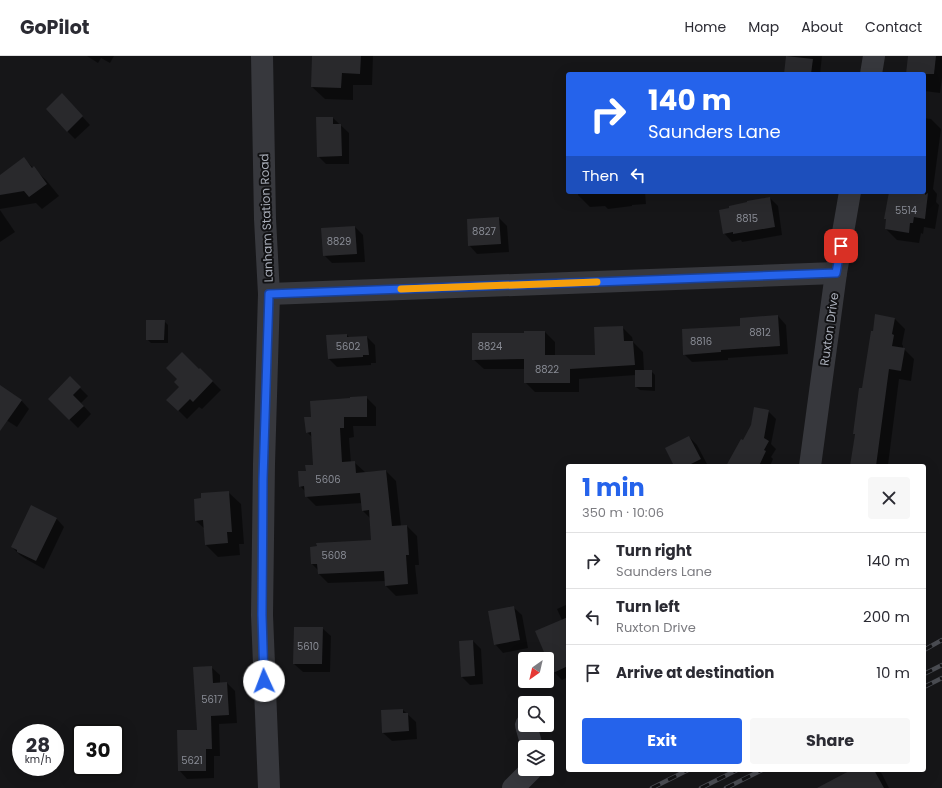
<!DOCTYPE html>
<html lang="en">
<head>
<meta charset="utf-8">
<style>
  :root { --surface:#fff; --page:#f7f7f7; --text:#2b2b33; --muted:#7c7c81; --line:#e1e1e2; --accent:#2563eb }
  body { margin:0; font-family:Poppins,sans-serif; background:var(--page); color:var(--text); height:100vh; display:flex; flex-direction:column; font-size:15px; white-space:nowrap }
  * { box-sizing:border-box; margin:0 }
  p { font-size:13px; color:var(--muted) }
  .icon { flex:none; width:22px; height:22px; fill:none; stroke:currentColor; stroke-width:2; stroke-linecap:round; stroke-linejoin:round }
  .map { position:relative; flex:1; overflow:hidden }
  .sheet { position:absolute; left:566px; top:408px; width:360px; height:308px; display:flex; flex-direction:column; background:var(--surface); border-radius:4px; box-shadow:0 4px 16px #0002 }
  .sheet>* { flex:none }
  .hud { position:absolute; left:566px; top:16px; width:360px; height:122px; border-radius:4px; box-shadow:0 4px 16px #0002; background:#2563eb; color:#fff; overflow:hidden }
  .needle { width:26px; rotate:214deg }
  .controls { position:absolute; left:518px; top:596px; display:grid; gap:8px }
  .controls a { display:grid; place-items:center; width:36px; height:36px; border-radius:4px; background:var(--surface); box-shadow:0 4px 16px #0002; font-size:20px }
  .speed { position:absolute; left:12px; top:668px; display:flex; gap:8px; font-size:20px; font-weight:700; text-align:center }
  .speed>* { display:grid; place-content:center; width:52px; height:52px; border-radius:50%; background:var(--surface); box-shadow:0 4px 16px #0002; line-height:1 }
  .speed small { font-size:10px; font-weight:400 }
  .speed .limit { border:2px solid #111; border-radius:6px; background:#fff; color:#111 }
  .pin { position:absolute; display:grid; place-items:center; width:34px; height:34px; color:#fff; margin:-17px; border-radius:8px; box-shadow:0 2px 6px #0006 }
  .me { position:absolute; width:44px; margin:-22px; rotate:358deg; stroke-linejoin:round; filter:drop-shadow(0 0 3px #0008) }
  .turn { display:flex; align-items:center; gap:14px; height:84px; padding:0 16px; font-size:18px }
  .turn .icon { width:52px; height:52px; stroke-width:2.5 }
  .turn b { display:block; font-size:28px; line-height:34px }
  .then { display:flex; align-items:center; height:38px; padding:0 16px; background:#0003; gap:8px; font-size:15px }
  .round { display:grid; place-items:center; flex:none; width:42px; height:42px; border-radius:4px; background:var(--page) }
  .overview { display:flex; align-items:center; justify-content:space-between; height:68px; padding:0 16px }
  h1 { font-size:24px; font-weight:700; line-height:30px; color:var(--accent) }
  .button { display:flex; gap:8px; margin-top:auto; padding:8px 16px }
  .button a { flex:1; height:46px; border-radius:4px; background:var(--accent); color:#fff; font-size:16px; font-weight:700; line-height:46px; text-align:center }
  .button a+a { background:var(--page); color:var(--text) }
  ul { padding:0; list-style:none }
  li { display:flex; align-items:center; gap:12px; height:56px; padding:0 16px; border-top:1px solid var(--line) }
  li div { flex:1 }
  li b { display:block; font-size:15px }
  li em { font-style:normal }
  header { display:flex; align-items:center; gap:24px; box-sizing:border-box; height:56px; padding:0 20px; background:var(--surface); border-bottom:1px solid var(--line) }
  header strong { font-size:19px }
  nav { display:flex; gap:22px; margin-inline-start:auto; font-size:14px }
  .map>svg:first-child { display:block }
</style>
</head>
<body>
<header>
<strong>GoPilot</strong>
<nav><a>Home</a><a>Map</a><a>About</a><a>Contact</a></nav>
</header>
<div class="map">
<svg width="942" height="732" viewBox="0 0 942 732">
  <rect width="100%" height="100%" fill="#161618"/>
  <g fill="#0007">
    <polygon points="87,0 114,0 110,7 101,2 98,7"/>
    <polygon points="313,0 373,0 372,29 353,29 353,44 325,43 312,31"/>
    <polygon points="787,0 822,0 820,18 785,18"/>
    <polygon points="909,0 942,0 942,22 940,37 924,35 924,18 907,18"/>
    <polygon points="70,47 90,69 75,83 67,75"/>
    <polygon points="333,62 349,77 349,108 326,108 318,100"/>
    <polygon points="924,62 931,63 941,73 933,133 937,138 936,146 939,149 935,173 924,171 923,178 921,177 919,187 897,184 886,173 887,165 886,163 890,136 924,136"/>
    <polygon points="24,103 46,124 59,140 42,153 36,147 0,153 0,127"/>
    <polygon points="578,136 645,136 646,148 632,149 632,150 608,153 605,150 590,151 578,139"/>
    <polygon points="770,142 778,150 782,179 742,186 741,184 732,186 724,177"/>
    <polygon points="0,154 15,176 0,186"/>
    <polygon points="499,162 507,170 509,196 477,198 469,189 468,164"/>
    <polygon points="355,171 363,179 365,206 332,207 324,199"/>
    <polygon points="778,260 786,269 788,298 728,302 728,304 692,306 684,298 741,271"/>
    <polygon points="894,262 905,273 902,288 903,290 903,293 904,293 914,303 911,325 899,323 888,409 894,410 851,410 855,379 854,377 863,333"/>
    <polygon points="164,265 168,269 168,287 151,287 147,283"/>
    <polygon points="622,271 632,281 633,286 643,296 644,315 651,315 655,319 655,335 640,334 636,331 636,319 579,323 579,336 535,336 525,326 525,313 484,313 473,303 525,278 545,276 555,286 555,300 596,300"/>
    <polygon points="347,279 350,282 367,281 375,289 376,307 371,307 371,309 337,311 329,303"/>
    <polygon points="200,313 221,334 202,353 199,351 187,363 168,344"/>
    <polygon points="70,322 88,340 81,347 91,358 78,372 49,343"/>
    <polygon points="0,330 21,344 29,353 17,371 0,360"/>
    <polygon points="366,341 376,351 376,370 353,370 354,381 349,382 351,407 355,407 365,416 386,415 396,425 401,470 407,470 417,480 419,509 415,509 418,538 396,540 386,530 385,525 328,527 318,517 318,514 312,508 373,485 370,462 363,455 362,447 316,450 306,440 306,436 300,430 307,416 314,410 313,382 307,376 312,361"/>
    <polygon points="768,355 776,363 771,388 776,393 771,401 773,403 770,410 727,410 744,385"/>
    <polygon points="689,381 697,389 708,410 675,410"/>
    <polygon points="228,436 241,448 244,488 239,488 240,499 218,501 206,489 205,473 196,465"/>
    <polygon points="56,462 64,471 44,513 26,503 20,499 12,491"/>
    <polygon points="568,548 568,621 562,624 554,616 562,564 557,553"/>
    <polygon points="513,551 522,559 528,592 503,597 495,588"/>
    <polygon points="322,572 331,580 330,616 303,616 294,608"/>
    <polygon points="473,585 481,593 483,628 470,629 462,621"/>
    <polygon points="211,611 220,619 220,627 227,627 235,635 237,667 219,668 220,700 214,700 214,722 187,723 179,714 198,675"/>
    <polygon points="403,654 416,666 417,683 392,685 383,677"/>
    <polygon points="853,714 878,714 882,718 889,732 819,732"/>
  </g>
  <g fill="#29292c">
    <polygon points="312,0 361,0 360,18 342,17 341,32 311,31"/>
    <polygon points="786,0 813,3 811,18 784,18"/>
    <polygon points="908,0 936,0 934,18 906,18"/>
    <polygon points="62,37 83,60 67,76 46,53"/>
    <polygon points="316,61 333,61 333,68 341,68 342,100 317,101"/>
    <polygon points="24,101 32,112 34,110 47,128 29,141 24,135 0,139 0,119"/>
    <polygon points="889,136 925,136 925,139 928,137 925,163 914,161 913,167 910,167 909,177 885,173 886,163 884,163"/>
    <polygon points="770,141 775,171 733,178 733,176 723,178 719,154 729,152 729,150 747,146 747,145"/>
    <polygon points="499,161 501,188 468,190 467,163"/>
    <polygon points="355,170 357,198 323,200 321,172"/>
    <polygon points="875,258 895,262 892,278 894,279 892,290 905,292 901,315 889,313 876,410 850,410 855,378 853,378 859,332 862,332 871,275 873,275"/>
    <polygon points="778,259 780,290 721,294 721,296 683,299 682,273 740,270 740,262"/>
    <polygon points="146,264 165,264 164,284 146,284"/>
    <polygon points="623,270 624,285 633,285 635,309 570,313 570,327 524,327 524,303 472,304 472,277 524,277 524,275 545,275 545,299 595,299 594,271"/>
    <polygon points="347,278 347,281 367,280 369,299 363,299 363,301 328,303 326,279"/>
    <polygon points="182,296 199,313 200,312 213,325 193,346 190,343 178,355 166,344 179,331 174,326 177,323 166,312"/>
    <rect x="635" y="314" width="17" height="17"/>
    <polygon points="70,320 81,331 73,339 84,350 69,364 48,343"/>
    <polygon points="0,329 22,344 0,375"/>
    <polygon points="367,340 367,361 344,361 344,372 340,372 342,406 355,405 356,417 386,414 392,470 407,469 409,499 406,499 408,528 385,530 384,515 318,518 317,508 311,508 310,491 317,490 316,487 371,484 369,454 362,455 360,437 305,441 304,430 299,431 298,415 306,415 305,409 313,409 311,376 306,377 304,361 311,361 310,345 350,342 350,341"/>
    <polygon points="754,351 769,354 764,382 769,385 764,394 766,395 759,410 726,410 741,383 743,384 751,369"/>
    <polygon points="689,380 701,403 687,410 674,410 665,392"/>
    <polygon points="229,435 232,476 227,476 228,487 205,489 203,464 195,465 194,443 201,442 201,437"/>
    <polygon points="31,449 57,462 36,505 17,496 17,494 11,491"/>
    <polygon points="514,550 520,584 494,589 488,555"/>
    <polygon points="568,561 568,610 553,617 535,575"/>
    <polygon points="294,571 323,571 322,608 293,608"/>
    <polygon points="473,584 475,620 461,621 459,585"/>
    <polygon points="212,610 213,627 227,626 229,659 211,660 212,693 206,693 206,715 178,715 177,674 197,674 193,611"/>
    <polygon points="403,653 403,657 408,657 409,675 382,677 381,654"/>
    <polygon points="851,714 874,714 884,732 817,732"/>
  </g>
  <g fill="none" stroke-linecap="round" stroke-linejoin="round">
    <g stroke="#37383d" stroke-width="22">
      <polyline points="262,0 265,163 269,238 264,408 262,559 269,732"/>
      <polyline points="871,18 874,0"/>
      <polyline points="269,238 836,217"/>
      <polyline points="810,410 836,217 850,136"/>
      <polyline points="526,669 532,691"/>
      <polyline points="513,732 532,713"/>
    </g>
    <defs>
      <g id="rail">
        <polyline points="924,594 942,584"/>
        <polyline points="924,618 942,609"/>
        <polyline points="924,631 942,622"/>
        <polyline points="652,732 688,714"/>
        <polyline points="701,732 737,714"/>
        <polyline points="726,732 762,714"/>
      </g>
    </defs>
    <use href="#rail" stroke="#4a4c52" stroke-width="4.5"/>
    <use href="#rail" stroke="#111113" stroke-width="3" stroke-dasharray="9" stroke-linecap="butt"/>
  </g>
  <g fill="none" stroke-linecap="round" stroke-linejoin="round">
    <defs>
      <polyline id="route" points="264,625 262,559 263,423 269,238 836,217 841,190"/>
    </defs>
    <use href="#route" stroke="#184099" stroke-width="10"/>
    <use href="#route" stroke="#2563eb" stroke-width="7"/>
    <polyline stroke="#f59e0b" stroke-width="7" points="401,233 597,226"/>
  </g>
  <g text-anchor="middle" dominant-baseline="central" stroke-width="4" stroke-linejoin="round" paint-order="stroke">
    <g font-size="10" fill="#888b94">
      <text x="906" y="154">5514</text>
      <text x="747" y="162">8815</text>
      <text x="484" y="175">8827</text>
      <text x="339" y="185">8829</text>
      <text x="760" y="276">8812</text>
      <text x="701" y="285">8816</text>
      <text x="348" y="290">5602</text>
      <text x="490" y="290">8824</text>
      <text x="547" y="313">8822</text>
      <text x="328" y="423">5606</text>
      <text x="334" y="499">5608</text>
      <text x="308" y="590">5610</text>
      <text x="212" y="643">5617</text>
      <text x="192" y="704">5621</text>
    </g>
    <g font-size="12" fill="#a8adb8" stroke="#111113">
      <text transform="translate(266 162) rotate(-92)">Lanham Station Road</text>
      <text transform="translate(829 273) rotate(-82)">Ruxton Drive</text>
    </g>
  </g>
</svg>
<div class="controls">
<a><svg class="needle" viewBox="-14 -14 28 28"><path d="M0-13l5 13h-10z" fill="#e53935"/><path d="M0 13l5-13h-10z" fill="#7c7c81"/></svg></a>
<a><svg class="icon" aria-label="search" viewBox="0 0 24 24"><circle cx="10" cy="10" r="6"/><path d="M15 15l6 6"/></svg></a>
<a><svg class="icon" aria-label="layers" viewBox="0 0 24 24"><path d="M12 4l9 5-9 5-9-5zM3 14l9 5 9-5"/></svg></a>
</div>
<div class="speed"><div>28<small>km/h</small></div><div class="limit">30</div></div>
<div class="pin" style="left:841px;top:190px;background:#d93025"><svg class="icon" aria-label="arrive" viewBox="0 0 24 24"><path d="M6 21V4h12l-3 4 3 4H6"/></svg></div>
<svg class="me" style="left:264px;top:625px" viewBox="-20 -20 40 40"><circle r="19" fill="#fff"/><path d="M0-13L10 11 0 6-10 11z" fill="#2563eb"/></svg>
<div class="hud">
<div class="turn"><svg class="icon" aria-label="right" viewBox="0 0 24 24"><path d="M7 20v-9h11M14 6l5 5-5 5"/></svg><div><b>140 m</b>Saunders Lane</div></div>
<div class="then">Then<svg class="icon" aria-label="left" viewBox="0 0 24 24"><path d="M17 20v-9H6M10 6l-5 5 5 5"/></svg></div>
</div>
<section class="sheet">
<div class="overview"><div><h1>1 min</h1><p>350 m · 10:06</p></div><a class="round"><svg class="icon" aria-label="close" viewBox="0 0 24 24"><path d="M6 6l12 12M18 6L6 18"/></svg></a></div>
<ul>
<li><svg class="icon" aria-label="right" viewBox="0 0 24 24"><path d="M7 20v-9h11M14 6l5 5-5 5"/></svg><div><b>Turn right</b><p>Saunders Lane</p></div><em>140 m</em></li>
<li><svg class="icon" aria-label="left" viewBox="0 0 24 24"><path d="M17 20v-9H6M10 6l-5 5 5 5"/></svg><div><b>Turn left</b><p>Ruxton Drive</p></div><em>200 m</em></li>
<li><svg class="icon" aria-label="arrive" viewBox="0 0 24 24"><path d="M6 21V4h12l-3 4 3 4H6"/></svg><div><b>Arrive at destination</b></div><em>10 m</em></li>
</ul>
<div class="button"><a>Exit</a><a>Share</a></div>
</section>
</div>
</body>
</html>
